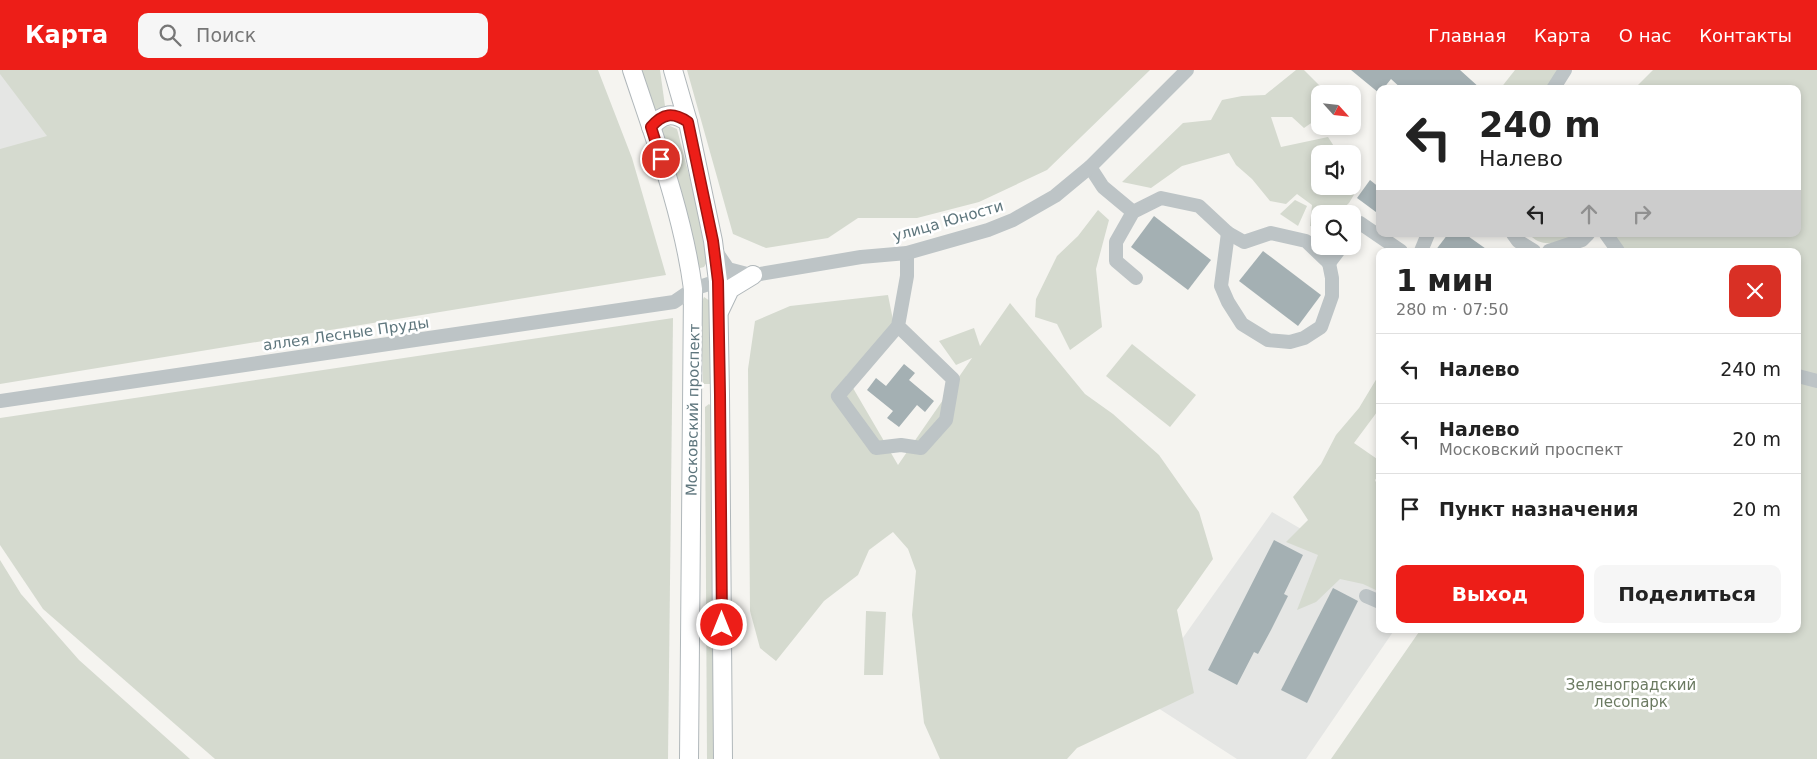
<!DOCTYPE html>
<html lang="ru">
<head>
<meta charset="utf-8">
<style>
  :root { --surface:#fff; --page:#f6f6f6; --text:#222; --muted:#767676; --line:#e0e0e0; --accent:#ed1e18 }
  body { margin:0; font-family:"DejaVu Sans",sans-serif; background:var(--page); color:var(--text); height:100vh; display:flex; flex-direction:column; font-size:19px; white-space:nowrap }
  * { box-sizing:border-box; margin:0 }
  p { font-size:16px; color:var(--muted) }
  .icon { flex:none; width:28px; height:28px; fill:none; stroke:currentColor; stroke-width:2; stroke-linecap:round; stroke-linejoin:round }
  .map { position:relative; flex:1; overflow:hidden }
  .side { position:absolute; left:1376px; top:178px; width:425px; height:385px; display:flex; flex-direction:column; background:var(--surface); border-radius:10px; box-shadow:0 2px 8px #0003 }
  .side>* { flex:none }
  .banner { position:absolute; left:1376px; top:15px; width:425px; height:152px; border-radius:10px; box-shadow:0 2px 8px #0003; background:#fff; color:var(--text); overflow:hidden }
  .needle { width:32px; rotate:117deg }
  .buttons { position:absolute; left:1311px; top:15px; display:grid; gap:10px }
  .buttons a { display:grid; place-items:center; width:50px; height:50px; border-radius:10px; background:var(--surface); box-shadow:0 2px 8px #0003; font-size:25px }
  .pin { position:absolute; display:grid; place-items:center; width:42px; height:42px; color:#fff; margin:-21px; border:2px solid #fff; border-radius:50%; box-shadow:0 1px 5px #0007 }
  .me { position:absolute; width:55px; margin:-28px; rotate:0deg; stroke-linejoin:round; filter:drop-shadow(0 0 4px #0008) }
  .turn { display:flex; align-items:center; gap:18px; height:105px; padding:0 20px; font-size:22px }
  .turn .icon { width:65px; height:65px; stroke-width:2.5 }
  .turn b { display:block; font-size:35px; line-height:42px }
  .lanes { display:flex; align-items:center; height:48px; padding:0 20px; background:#0003; justify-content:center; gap:25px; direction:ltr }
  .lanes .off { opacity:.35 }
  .round { display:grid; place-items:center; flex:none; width:52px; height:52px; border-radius:10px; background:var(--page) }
  .summary { display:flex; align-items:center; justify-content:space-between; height:85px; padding:0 20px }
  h1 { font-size:30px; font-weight:700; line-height:38px }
  .cta { display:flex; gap:10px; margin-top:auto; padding:10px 20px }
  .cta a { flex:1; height:58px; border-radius:10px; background:var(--accent); color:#fff; font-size:20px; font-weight:700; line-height:58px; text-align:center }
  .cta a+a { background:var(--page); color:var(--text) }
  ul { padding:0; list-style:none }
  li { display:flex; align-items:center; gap:15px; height:70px; padding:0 20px; border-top:1px solid var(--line) }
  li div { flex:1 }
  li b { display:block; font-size:19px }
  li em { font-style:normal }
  header { display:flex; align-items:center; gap:30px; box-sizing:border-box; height:70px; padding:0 25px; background:var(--accent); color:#fff }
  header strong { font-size:24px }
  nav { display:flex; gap:28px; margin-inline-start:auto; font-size:18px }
  .search { width:350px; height:45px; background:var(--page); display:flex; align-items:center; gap:12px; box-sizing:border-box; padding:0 18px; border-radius:10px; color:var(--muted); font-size:19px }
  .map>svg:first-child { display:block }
</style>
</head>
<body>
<header>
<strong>Карта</strong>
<div class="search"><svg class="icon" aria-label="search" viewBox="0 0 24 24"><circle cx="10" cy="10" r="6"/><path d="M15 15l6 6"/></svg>Поиск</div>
<nav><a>Главная</a><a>Карта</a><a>О нас</a><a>Контакты</a></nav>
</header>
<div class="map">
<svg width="1817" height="689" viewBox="0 0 1817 689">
  <rect width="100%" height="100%" fill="#f5f4f0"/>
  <g fill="#e5e6e4">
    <polygon points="0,0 87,28 0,139"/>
    <polygon points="1272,442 1380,505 1380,559 1395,559 1306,689 1237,689 1141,627"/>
  </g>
  <g fill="#d5dacf">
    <polygon points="0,0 598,0 632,88 666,205 0,314 0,79 47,66 0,4"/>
    <polygon points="638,0 660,0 665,36 652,41"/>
    <polygon points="687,0 1150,0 1047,100 979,132 917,148 858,148 828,168 766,178 733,164"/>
    <polygon points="1296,0 1304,0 1328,24 1320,24 1320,47 1304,58 1292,47 1271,47 1281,77 1328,67 1339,84 1320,84 1320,116 1353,115 1358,118 1349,133 1337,144 1320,144 1320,158 1310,156 1312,135 1297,124 1286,134 1270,131 1252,109 1236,95 1229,83 1182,96 1151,118 1122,112 1183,53 1211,50 1222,30 1242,26 1265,25"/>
    <polygon points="1515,0 1558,0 1546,19 1500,19"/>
    <polygon points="1653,0 1817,0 1817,689 1331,689 1421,559 1798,559 1798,181 1613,181 1601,164 1798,164 1798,19 1634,19"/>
    <polygon points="670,56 677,59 695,128 707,192 704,197 700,198 695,195 660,64 663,57"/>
    <polygon points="1295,130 1307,136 1298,156 1280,144"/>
    <polygon points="1098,140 1109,150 1096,199 1102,257 1070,280 1057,254 1035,247 1036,229 1057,186 1078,166"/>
    <path d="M 1529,164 L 1578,164 L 1576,167 C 1559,171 1543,180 1529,164 Z"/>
    <polygon points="888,225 894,255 846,306 898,395 972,288 956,295 939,271 974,258 980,276 1010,233 1085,324 1113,344 1159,385 1199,442 1213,489 1177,540 1194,623 1077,678 1067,689 940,689 924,653 912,545 916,501 908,479 893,462 869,480 858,505 824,531 776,591 760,578 750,541 748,299 755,251 790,236"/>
    <polygon points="704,227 710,231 712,314 703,314 701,234"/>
    <polygon points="673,248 668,689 215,689 43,539 0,475 0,348"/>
    <polygon points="1132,274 1196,325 1170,357 1106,306"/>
    <polygon points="1380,303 1380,338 1354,373 1380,391 1380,404 1375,410 1380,421 1380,522 1363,514 1340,509 1316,532 1297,540 1318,485 1286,472 1308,450 1293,427 1321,394 1336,365 1359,338"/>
    <polygon points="709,334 712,337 716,689 707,689 705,337"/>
    <polygon points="0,490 21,524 79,590 190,689 0,689"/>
    <polygon points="866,541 886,542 883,605 864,605"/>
  </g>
  <g fill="#a4b0b3">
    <polygon points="1351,0 1460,0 1481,19 1402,19 1391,9 1383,19 1380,19 1379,23"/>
    <polygon points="1370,110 1380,118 1380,145 1357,128"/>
    <polygon points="1154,146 1211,190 1188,220 1131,177"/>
    <polygon points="1448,164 1465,164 1489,181 1435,181"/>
    <polygon points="1263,181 1321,225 1298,256 1239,211"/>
    <polygon points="904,294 915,303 909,310 934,331 925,342 917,335 899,357 887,348 893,341 867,320 876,308 886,316"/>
    <polygon points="1274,470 1303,485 1284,524 1288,526 1271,560 1258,584 1254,582 1237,615 1208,600"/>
    <polygon points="1333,518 1358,531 1307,633 1281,620"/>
  </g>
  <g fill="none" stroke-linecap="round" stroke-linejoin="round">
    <defs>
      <g id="major">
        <path d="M 632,0 C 656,72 683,144 693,219 L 689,689"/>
        <polyline points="673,0 688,52 713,171 718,211 720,325 723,689"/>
        <path d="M 651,57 C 663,43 673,42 688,52"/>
        <polyline points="720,240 730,219 753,205"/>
      </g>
    </defs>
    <use href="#major" stroke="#b0b7ba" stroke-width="20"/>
    <g stroke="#bdc4c6" stroke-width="14">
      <polyline points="1553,19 1565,0"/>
      <polyline points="1090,97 1103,117 1133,142"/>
      <polyline points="1352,162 1360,153 1401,181"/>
      <polyline points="1228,163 1221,216 1228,232 1242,254 1268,270 1290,272 1304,268 1321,257 1332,226 1332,208 1329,193"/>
      <polyline points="1513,164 1518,171 1534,181"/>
      <polyline points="1606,164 1618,181"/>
      <polyline points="715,180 728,199 747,204"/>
      <polyline points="1421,181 1428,164"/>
      <polyline points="1549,181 1582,170 1588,164"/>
      <polyline points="1136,208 1116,191 1116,172 1133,142 1161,128 1199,136 1228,163 1244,172 1271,163 1306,171 1329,193 1342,176"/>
      <polyline points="898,256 838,326 876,378 901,375 921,378 946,350 953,309 898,256 907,206 907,183"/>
      <polyline points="1798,306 1817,311"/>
      <polyline points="0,331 674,232 693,219 718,211 861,187 907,183 988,160 1013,150 1055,126 1090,97 1187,0"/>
      <polyline points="1366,526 1380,532"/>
    </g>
    <use href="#major" stroke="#fff" stroke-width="18"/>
  </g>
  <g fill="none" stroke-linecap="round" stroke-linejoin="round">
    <defs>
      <path id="route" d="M 661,89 L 651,57 C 663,43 673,42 688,52 L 713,171 L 718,211 L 720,325 L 722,555"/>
    </defs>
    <use href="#route" stroke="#9a1410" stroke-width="12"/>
    <use href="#route" stroke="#ed1e18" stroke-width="9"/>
  </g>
  <g text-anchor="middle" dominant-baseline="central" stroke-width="5" stroke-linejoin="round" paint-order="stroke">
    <g font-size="15" fill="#5e767d" stroke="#fff">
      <text transform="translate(948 151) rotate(-16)">улица Юности</text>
      <text transform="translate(346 264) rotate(-8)">аллея Лесные Пруды</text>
      <text transform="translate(693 340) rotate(-89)">Московский проспект</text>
    </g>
    <g font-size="15" fill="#6b7a61" stroke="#fff">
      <text x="1631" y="615">Зеленоградский<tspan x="1631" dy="17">лесопарк</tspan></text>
    </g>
  </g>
</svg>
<div class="buttons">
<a><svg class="needle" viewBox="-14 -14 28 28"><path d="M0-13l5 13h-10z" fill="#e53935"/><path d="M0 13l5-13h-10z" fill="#767676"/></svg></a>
<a><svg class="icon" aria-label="sound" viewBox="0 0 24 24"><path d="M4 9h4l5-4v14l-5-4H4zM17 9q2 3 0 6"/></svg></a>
<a><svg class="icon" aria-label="search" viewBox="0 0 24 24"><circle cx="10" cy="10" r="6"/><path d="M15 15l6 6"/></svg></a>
</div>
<div class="pin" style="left:661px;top:89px;background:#d93025"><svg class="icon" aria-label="arrive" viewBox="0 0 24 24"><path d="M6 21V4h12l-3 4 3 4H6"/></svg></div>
<svg class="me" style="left:722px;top:555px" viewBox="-20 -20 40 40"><circle r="17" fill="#ed1e18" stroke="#fff" stroke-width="3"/><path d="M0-11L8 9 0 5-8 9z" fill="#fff"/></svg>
<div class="banner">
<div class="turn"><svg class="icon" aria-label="left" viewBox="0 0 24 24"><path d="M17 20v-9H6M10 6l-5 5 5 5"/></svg><div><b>240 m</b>Налево</div></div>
<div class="lanes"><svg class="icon" aria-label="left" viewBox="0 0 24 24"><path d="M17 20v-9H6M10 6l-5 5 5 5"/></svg><svg class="icon off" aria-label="ahead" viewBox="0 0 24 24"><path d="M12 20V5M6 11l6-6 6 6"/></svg><svg class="icon off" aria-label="right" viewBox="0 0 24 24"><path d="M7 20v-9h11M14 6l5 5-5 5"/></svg></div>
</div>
<section class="side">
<div class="summary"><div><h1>1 мин</h1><p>280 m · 07:50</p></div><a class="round" style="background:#d93025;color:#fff"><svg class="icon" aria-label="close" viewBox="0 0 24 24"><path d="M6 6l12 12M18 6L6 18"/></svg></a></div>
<ul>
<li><svg class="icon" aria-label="left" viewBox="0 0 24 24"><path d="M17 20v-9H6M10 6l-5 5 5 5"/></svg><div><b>Налево</b></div><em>240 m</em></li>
<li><svg class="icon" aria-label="left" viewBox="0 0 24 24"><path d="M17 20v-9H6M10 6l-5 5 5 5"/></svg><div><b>Налево</b><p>Московский проспект</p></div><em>20 m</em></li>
<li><svg class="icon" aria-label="arrive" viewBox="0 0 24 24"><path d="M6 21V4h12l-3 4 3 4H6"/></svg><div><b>Пункт назначения</b></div><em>20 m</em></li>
</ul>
<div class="cta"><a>Выход</a><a>Поделиться</a></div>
</section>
</div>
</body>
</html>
